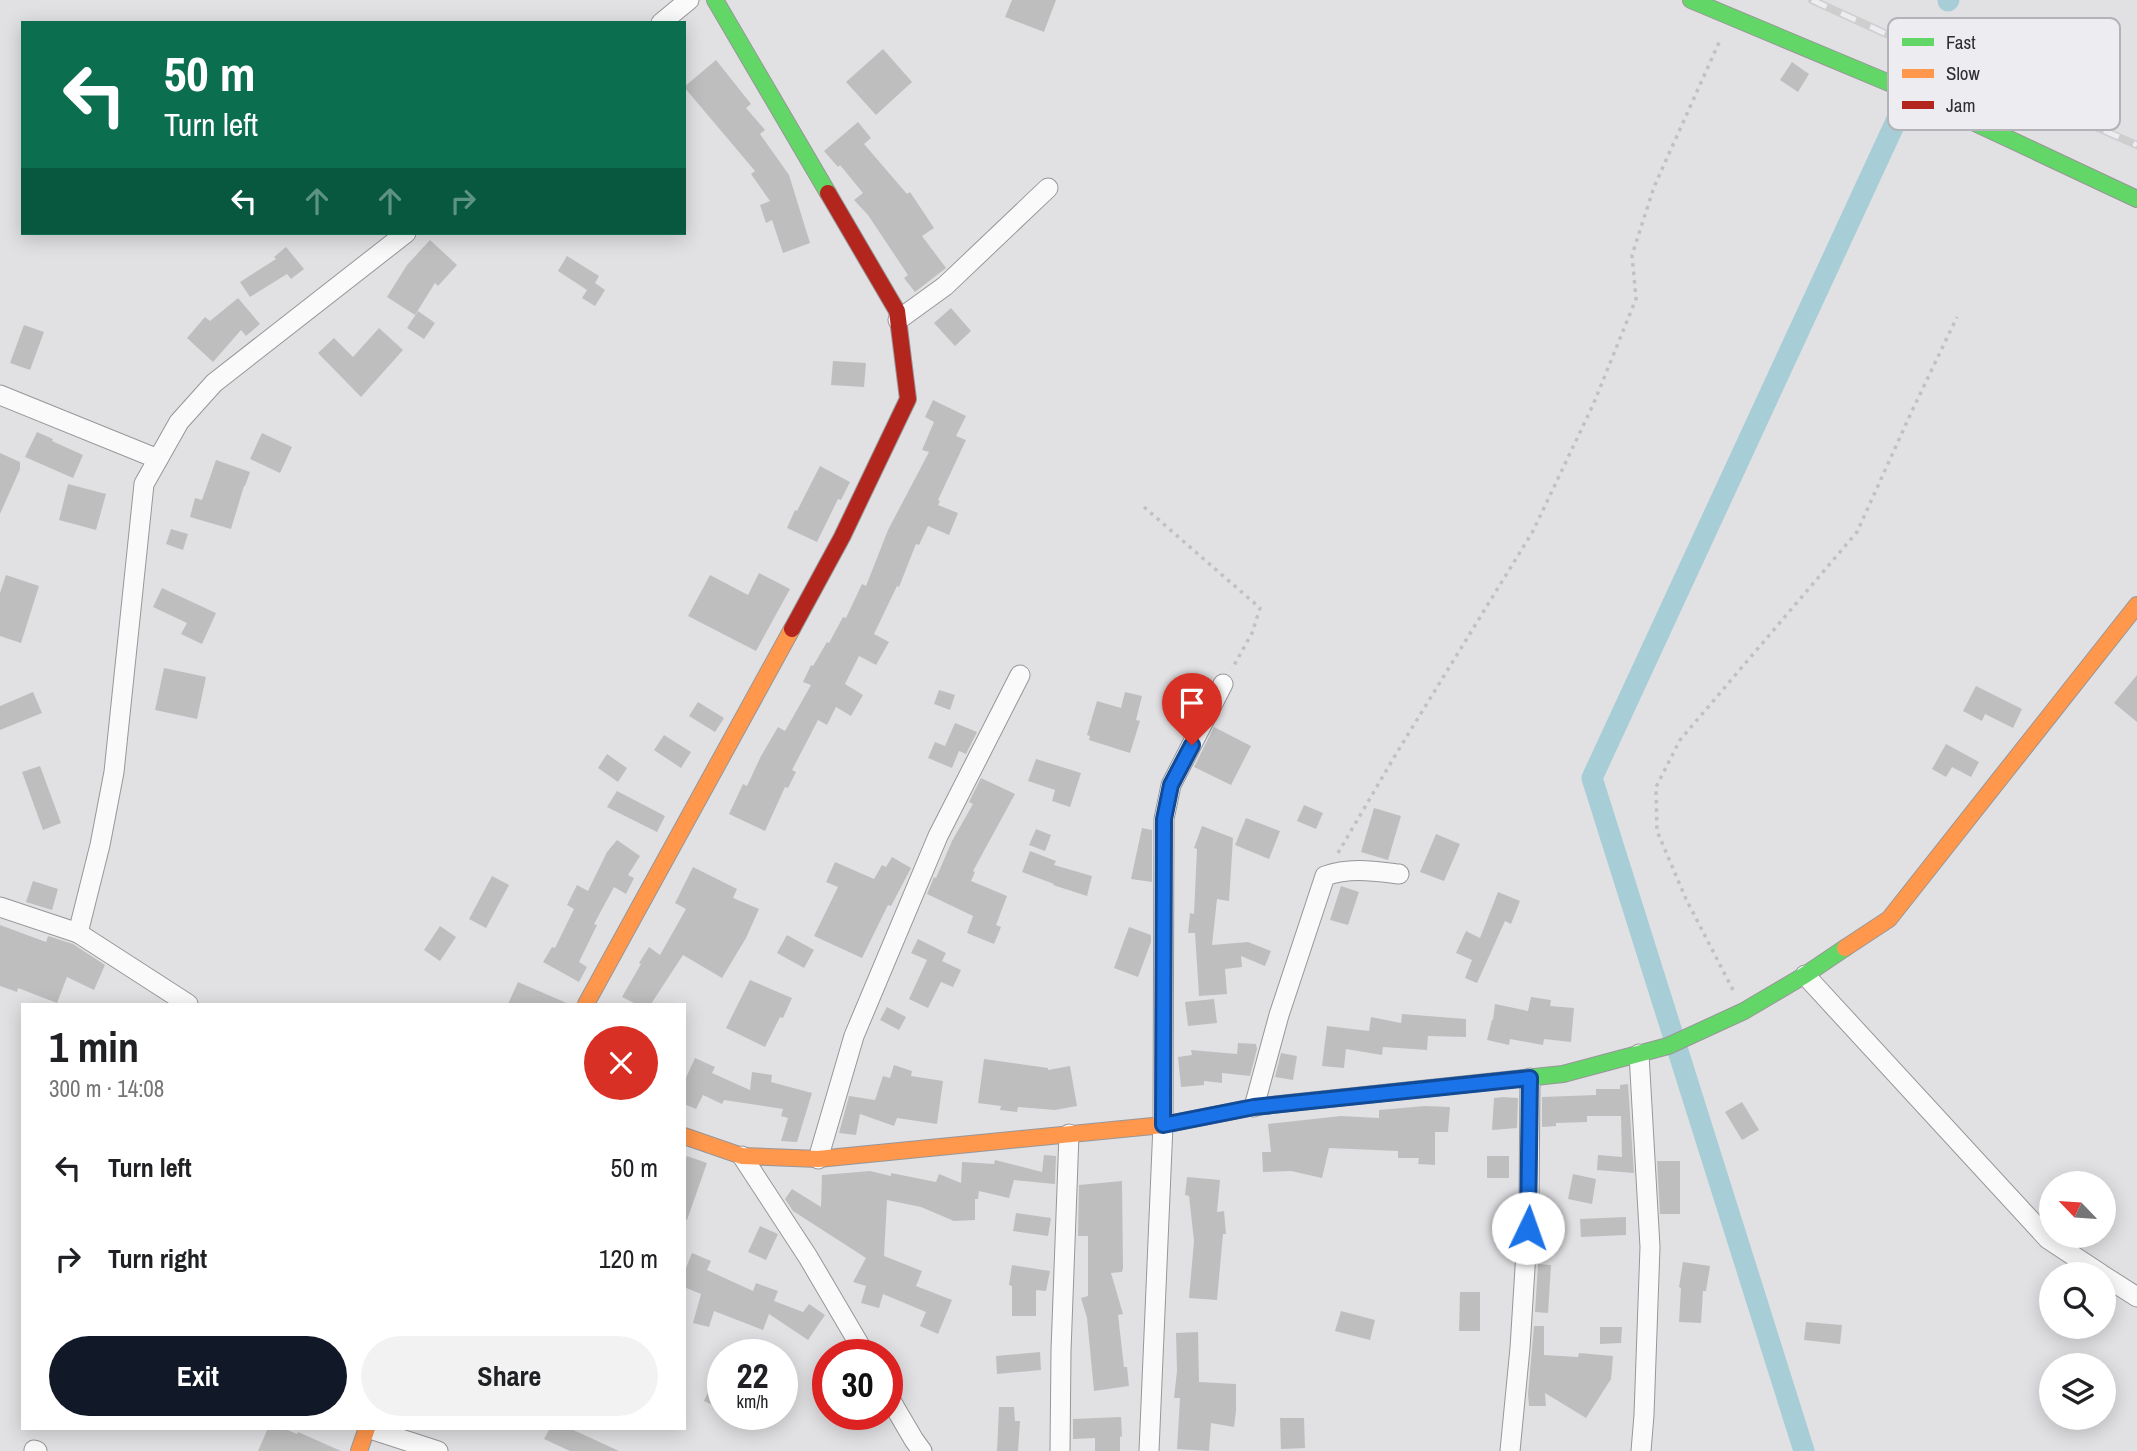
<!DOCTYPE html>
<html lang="en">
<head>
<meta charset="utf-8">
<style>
  :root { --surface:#fff; --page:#f2f2f2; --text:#202124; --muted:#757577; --accent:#111827 }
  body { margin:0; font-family:"Archivo Narrow",sans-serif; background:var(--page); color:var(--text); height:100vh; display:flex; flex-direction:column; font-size:26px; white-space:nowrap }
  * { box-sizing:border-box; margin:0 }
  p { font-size:23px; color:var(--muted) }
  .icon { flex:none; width:38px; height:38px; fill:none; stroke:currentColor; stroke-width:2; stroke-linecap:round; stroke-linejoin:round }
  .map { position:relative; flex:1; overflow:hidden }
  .sheet { position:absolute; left:21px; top:1003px; width:665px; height:427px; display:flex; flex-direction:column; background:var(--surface); border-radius:0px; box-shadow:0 4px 18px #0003 }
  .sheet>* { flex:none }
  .banner { position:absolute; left:21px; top:21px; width:665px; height:214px; border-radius:0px; box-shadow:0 4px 18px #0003; background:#0b6e4f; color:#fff; overflow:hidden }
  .needle { width:46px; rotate:295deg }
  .tools { position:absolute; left:2039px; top:1171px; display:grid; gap:14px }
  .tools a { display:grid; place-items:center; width:77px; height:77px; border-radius:50%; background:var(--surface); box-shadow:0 4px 18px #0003; font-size:35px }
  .speed { position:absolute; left:707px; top:1339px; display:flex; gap:14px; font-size:35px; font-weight:700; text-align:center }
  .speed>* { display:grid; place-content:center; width:91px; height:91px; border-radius:50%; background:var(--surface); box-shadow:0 4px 18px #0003; line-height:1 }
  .speed small { font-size:18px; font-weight:400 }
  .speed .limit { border:10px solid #d22; background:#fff; color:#111 }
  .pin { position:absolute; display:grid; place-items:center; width:60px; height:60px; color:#fff; margin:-72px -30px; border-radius:50% 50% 50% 0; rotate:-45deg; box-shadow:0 0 7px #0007 }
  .pin .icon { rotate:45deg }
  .me { position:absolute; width:77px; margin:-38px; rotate:3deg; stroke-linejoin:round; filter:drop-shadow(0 0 5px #0008) }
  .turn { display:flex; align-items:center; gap:24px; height:147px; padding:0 28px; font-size:32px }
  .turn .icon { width:91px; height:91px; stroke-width:2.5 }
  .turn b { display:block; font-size:49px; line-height:60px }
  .lanes { display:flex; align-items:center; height:66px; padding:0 28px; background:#0003; justify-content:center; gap:35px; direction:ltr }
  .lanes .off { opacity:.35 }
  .round { display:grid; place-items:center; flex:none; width:74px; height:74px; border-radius:37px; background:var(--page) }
  .head { display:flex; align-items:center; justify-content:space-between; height:119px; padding:0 28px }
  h1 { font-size:42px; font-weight:800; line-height:52px }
  .action { display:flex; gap:14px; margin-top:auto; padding:14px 28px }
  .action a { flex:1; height:80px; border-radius:42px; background:var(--accent); color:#fff; font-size:28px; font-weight:800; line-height:80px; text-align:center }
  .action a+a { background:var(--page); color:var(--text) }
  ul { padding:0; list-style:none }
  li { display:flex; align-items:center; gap:21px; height:91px; padding:0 28px }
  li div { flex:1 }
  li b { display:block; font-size:26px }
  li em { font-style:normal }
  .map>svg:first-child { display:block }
</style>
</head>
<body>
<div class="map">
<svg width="2137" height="1451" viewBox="0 0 2137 1451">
  <rect width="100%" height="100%" fill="#e1e0e3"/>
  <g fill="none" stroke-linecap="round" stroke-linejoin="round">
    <g stroke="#a7cdd6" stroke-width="21">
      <polyline points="1948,1 1949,0"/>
      <polyline points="1804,1451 1592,778 1897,119"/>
    </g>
  </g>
  <g fill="#bfbebf">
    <polygon points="1012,0 1056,0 1044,32 1005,17"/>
    <polygon points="883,49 912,82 876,115 846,82"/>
    <polygon points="716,60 751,104 746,108 765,130 760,134 789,175 810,243 783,253 772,220 766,223 760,205 770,201 751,174 755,171 684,87"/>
    <polygon points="1792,62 1809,74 1798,92 1780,80"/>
    <polygon points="858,122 871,138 864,144 907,194 910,192 934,228 922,236 946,268 915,292 904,278 908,275 868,215 854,200 863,193 840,165 838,167 824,151"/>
    <polygon points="430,240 457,265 438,286 435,283 415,315 387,297 407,265"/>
    <polygon points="286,247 304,269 291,279 287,274 250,297 240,282 276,259 274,257"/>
    <polygon points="567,256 599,276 595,283 605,290 595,306 582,298 587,290 558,271"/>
    <polygon points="238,298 260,324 246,336 241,330 213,362 187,338 205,317 210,321"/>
    <polygon points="951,308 971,331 955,346 934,323"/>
    <polygon points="418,311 435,323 424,339 407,328"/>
    <polygon points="24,325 44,332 30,370 10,363"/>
    <polygon points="379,328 403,350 361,397 318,353 334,338 353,357"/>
    <polygon points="833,361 866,363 864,387 831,385"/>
    <polygon points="933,400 966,416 956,436 966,440 938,500 940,501 938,505 958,513 949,535 928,526 919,545 916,544 899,587 897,586 874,634 889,642 876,665 859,656 845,684 863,695 851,716 836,707 827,725 818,720 792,770 796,772 788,788 785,787 765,831 729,814 743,784 747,786 761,756 778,727 785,731 811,685 803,682 811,665 813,666 827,642 829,643 843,617 846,618 862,584 866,586 888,530 929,452 922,450 934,422 925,417"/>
    <polygon points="37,432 53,439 52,441 83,455 73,478 25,457"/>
    <polygon points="262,433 292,447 280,473 250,459"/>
    <polygon points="0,453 20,462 20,469 0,514"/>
    <polygon points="216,460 250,472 245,486 244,486 231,529 190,517 195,498 202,500"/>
    <polygon points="820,466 850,482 841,500 838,499 817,542 787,528 795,510 797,511"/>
    <polygon points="68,484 106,494 96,530 59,520"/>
    <polygon points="171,529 188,534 183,550 166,544"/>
    <polygon points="759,573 790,589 756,651 688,616 710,575 748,595"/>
    <polygon points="6,575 39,586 21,643 0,636 0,593"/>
    <polygon points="162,588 216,613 202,644 181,634 187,623 153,607"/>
    <polygon points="164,668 206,677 197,719 155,710"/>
    <polygon points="2137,675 2137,722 2114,703"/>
    <polygon points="1976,686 2022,709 2013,728 1985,714 1982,721 1963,711"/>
    <polygon points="939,690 955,695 950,710 934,704"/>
    <polygon points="33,692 42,713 0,730 0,706"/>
    <polygon points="1125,692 1142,696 1136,720 1140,721 1130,753 1089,740 1090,736 1087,735 1097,701 1121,708"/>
    <polygon points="698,702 724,718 715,732 689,716"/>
    <polygon points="955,723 977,732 966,754 959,751 952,768 928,758 935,742 945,746"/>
    <polygon points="1214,727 1251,746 1231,785 1194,767"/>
    <polygon points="664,735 691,752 681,768 654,750"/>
    <polygon points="1946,744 1979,762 1971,777 1952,767 1946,777 1932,769"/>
    <polygon points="607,754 627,768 618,782 598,768"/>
    <polygon points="1036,759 1081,773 1070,807 1052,801 1055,790 1028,781"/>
    <polygon points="40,766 61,823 43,830 22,772"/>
    <polygon points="981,778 1015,794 973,871 975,872 971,881 1007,896 996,925 1001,927 994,944 967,933 973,916 927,894 934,877 936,878 952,841 973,804 969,802"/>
    <polygon points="617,791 665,816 657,832 607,807"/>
    <polygon points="1304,805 1323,813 1316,829 1297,821"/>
    <polygon points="1374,808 1401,816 1388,860 1361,852"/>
    <polygon points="1246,818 1280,831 1269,859 1235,845"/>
    <polygon points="1202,826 1233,838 1229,901 1217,899 1212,945 1248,942 1271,951 1265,966 1241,956 1242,967 1225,969 1227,994 1199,996 1195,933 1188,933 1190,913 1194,914 1197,849 1194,848"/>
    <polygon points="1142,828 1152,830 1152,882 1131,879"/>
    <polygon points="1036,829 1051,835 1045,851 1029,845"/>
    <polygon points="1436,834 1460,844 1444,881 1420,872"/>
    <polygon points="617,840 640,856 628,875 634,878 626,894 614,887 594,924 597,925 579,962 587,967 579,982 543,962 552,947 555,948 574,909 567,905 577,885 588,891 607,852"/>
    <polygon points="1030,851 1056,861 1054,865 1092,876 1087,896 1053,885 1054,884 1022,872"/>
    <polygon points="892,857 911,868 891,906 888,905 862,958 814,936 838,887 826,882 835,862 874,879 882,865 886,867"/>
    <polygon points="693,867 737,889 733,898 759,909 746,938 722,978 683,955 651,1004 636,1004 622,997 641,964 639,963 649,947 660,955 686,909 675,903"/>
    <polygon points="492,876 509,885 486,928 469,919"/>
    <polygon points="33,881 58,889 52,910 26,902"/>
    <polygon points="1341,886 1359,892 1348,925 1330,920"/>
    <polygon points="1498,892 1520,901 1511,924 1505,921 1477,983 1465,978 1472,960 1456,953 1466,931 1480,938"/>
    <polygon points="0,925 46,942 48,936 73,944 105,965 94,990 67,977 57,1003 18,988 17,992 0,986"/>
    <polygon points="440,926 456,937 440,961 424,950"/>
    <polygon points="1129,927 1151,935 1151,942 1138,977 1114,968"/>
    <polygon points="787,935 814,950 804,968 777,953"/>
    <polygon points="918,939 946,953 942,961 961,970 953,987 941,982 928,1008 909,999 927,960 911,953"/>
    <polygon points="750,980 792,998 783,1018 780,1017 765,1047 726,1028"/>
    <polygon points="518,982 569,1004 508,1004"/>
    <polygon points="1531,997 1551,1000 1550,1006 1574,1008 1571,1042 1544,1039 1543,1045 1510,1039 1509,1045 1487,1040 1492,1020 1493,1020 1495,1004 1528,1011"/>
    <polygon points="1214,999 1217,1023 1188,1026 1185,1002"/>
    <polygon points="887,1007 906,1017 899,1030 880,1020"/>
    <polygon points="1402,1014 1466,1019 1466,1037 1428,1036 1427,1050 1383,1047 1382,1055 1346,1049 1344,1068 1322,1066 1327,1026 1369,1031 1371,1017 1401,1023"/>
    <polygon points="1238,1043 1256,1044 1257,1049 1250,1076 1222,1073 1222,1083 1204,1081 1204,1085 1181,1087 1178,1057 1192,1055 1191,1050 1237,1054"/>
    <polygon points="1281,1053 1297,1056 1293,1080 1275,1077"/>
    <polygon points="695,1058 715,1067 712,1073 750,1090 752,1072 772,1075 771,1082 812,1093 797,1142 781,1141 788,1118 781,1116 783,1109 724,1100 722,1104 703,1095 696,1109 684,1104 684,1082"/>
    <polygon points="984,1059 1048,1068 1048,1070 1070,1066 1077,1106 1055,1110 1018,1107 1017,1112 1000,1110 1001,1106 978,1103"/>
    <polygon points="894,1065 912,1071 911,1076 943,1081 937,1124 897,1118 894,1126 860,1114 856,1135 839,1133 849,1096 875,1100 883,1076 890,1078"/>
    <polygon points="1628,1084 1634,1173 1597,1170 1598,1155 1622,1157 1621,1116 1587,1116 1587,1122 1556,1123 1556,1126 1542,1127 1542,1097 1596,1095 1596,1089 1620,1089 1620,1085"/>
    <polygon points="1503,1097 1518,1098 1517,1128 1492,1130 1494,1098"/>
    <polygon points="1742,1102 1759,1130 1742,1140 1725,1112"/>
    <polygon points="1425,1106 1450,1107 1448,1132 1435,1132 1435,1165 1418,1164 1419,1158 1398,1158 1398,1151 1329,1148 1322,1178 1291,1171 1263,1172 1262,1152 1271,1152 1268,1124 1341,1116 1379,1118 1379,1110"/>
    <polygon points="1044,1155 1056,1156 1055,1184 1014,1180 1009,1198 979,1191 978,1199 975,1199 975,1220 954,1221 921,1207 887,1200 884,1256 922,1271 916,1286 952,1300 938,1334 920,1326 926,1312 883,1294 879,1308 861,1303 866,1286 853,1282 866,1258 793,1211 785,1199 792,1189 821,1207 822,1175 870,1171 891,1176 891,1173 936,1182 939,1174 961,1183 962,1162 994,1164 995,1160 1042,1172"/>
    <polygon points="687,1156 707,1163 687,1220 684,1219 684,1165"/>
    <rect x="1487" y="1156" width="22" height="22"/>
    <polygon points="1657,1161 1680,1161 1680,1214 1660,1214"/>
    <polygon points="1573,1174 1596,1179 1592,1204 1568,1199"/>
    <polygon points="1187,1177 1220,1180 1217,1212 1224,1211 1226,1234 1223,1234 1217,1300 1189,1298 1194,1241 1189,1196 1185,1195"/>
    <polygon points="1122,1181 1123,1268 1122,1272 1111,1273 1123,1314 1118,1315 1124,1367 1127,1367 1129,1386 1094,1391 1087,1318 1081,1298 1088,1296 1088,1236 1078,1236 1079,1185"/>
    <polygon points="1016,1213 1051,1218 1048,1236 1013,1231"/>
    <polygon points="1626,1217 1626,1235 1581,1237 1580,1219"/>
    <polygon points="760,1226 778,1234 766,1260 748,1252"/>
    <polygon points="692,1253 711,1261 707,1270 753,1291 756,1283 778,1291 774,1301 803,1312 809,1304 825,1315 808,1340 769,1314 763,1330 714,1311 709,1327 693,1323 701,1294 684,1287 684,1273"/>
    <polygon points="1683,1262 1710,1266 1706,1291 1703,1291 1701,1323 1679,1322 1681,1288 1679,1287"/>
    <polygon points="1538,1264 1551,1265 1548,1313 1535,1312"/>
    <polygon points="1012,1265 1050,1271 1046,1291 1036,1290 1036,1316 1012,1316 1012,1286 1009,1285"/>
    <polygon points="1460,1292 1480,1292 1480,1331 1459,1331"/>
    <polygon points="1341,1311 1375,1320 1370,1340 1335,1331"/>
    <polygon points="1806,1322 1842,1325 1840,1344 1804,1340"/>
    <polygon points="1534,1326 1544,1326 1544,1355 1578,1357 1579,1353 1613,1356 1611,1379 1586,1418 1545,1393 1546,1406 1529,1406 1528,1394"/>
    <polygon points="1600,1327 1622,1327 1621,1343 1600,1344"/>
    <polygon points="1198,1332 1199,1382 1236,1384 1236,1411 1234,1427 1211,1423 1209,1451 1177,1449 1180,1398 1174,1398 1177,1371 1176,1333"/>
    <polygon points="1040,1352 1041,1370 997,1374 996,1356"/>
    <polygon points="711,1386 723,1392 723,1410 704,1401"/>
    <polygon points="999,1407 1014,1407 1015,1421 1020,1421 1018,1451 997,1451"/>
    <polygon points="1121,1417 1122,1436 1120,1437 1120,1451 1095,1451 1095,1438 1073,1439 1073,1419"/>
    <polygon points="1280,1418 1304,1418 1305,1448 1281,1449"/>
    <polygon points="268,1428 283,1428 297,1434 298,1432 341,1451 258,1451"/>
    <polygon points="550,1428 569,1428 619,1451 570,1451 544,1439"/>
  </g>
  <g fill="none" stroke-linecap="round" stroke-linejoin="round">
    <defs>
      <g id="street">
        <polyline points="661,23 689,0"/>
        <polyline points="898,320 945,286 1048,188"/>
        <polyline points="0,395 158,459"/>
        <polyline points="0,907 78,933 188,1004"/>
        <polyline points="78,933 100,845 114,772 144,484 179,422 214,383 406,233"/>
        <polyline points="1805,975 2048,1239 2101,1274"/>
        <polyline points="1639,1054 1650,1247 1644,1415 1641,1451"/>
        <path d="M 1254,1107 L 1279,1015 L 1325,876 C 1349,867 1374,871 1399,874"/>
        <polyline points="742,1156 808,1257 865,1354"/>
        <polyline points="818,1159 854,1036 938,836 1020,675"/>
        <polyline points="2104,1276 2137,1297"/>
        <polyline points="887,1394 914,1440 922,1451"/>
        <polyline points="367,1428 438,1451"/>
        <polyline points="34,1450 37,1451"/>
        <polyline points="1060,1451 1061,1351 1069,1134"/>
        <polyline points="1149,1451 1163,1125 1164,819 1171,785 1223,684"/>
        <polyline points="1510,1451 1520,1348 1529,1204 1530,1078"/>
      </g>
      <g id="fast">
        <polyline points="715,0 828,193"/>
        <polyline points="1691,0 1894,85 2137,199"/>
        <polyline points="1289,1103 1563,1074 1668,1046 1744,1011 1805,975 1845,948"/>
      </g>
      <g id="slow">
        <polyline points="1845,948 1889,919 2137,605"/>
        <polyline points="586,1004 792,629"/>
        <polyline points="684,1136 742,1156 818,1159 1163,1125 1254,1107 1289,1103"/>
        <polyline points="359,1451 367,1428"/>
      </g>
      <polyline id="jam" points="792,629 842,537 908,399 897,311 828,193"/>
    </defs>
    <use href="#street" stroke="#979698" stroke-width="21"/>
    <use href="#fast" stroke="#979698" stroke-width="18"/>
    <use href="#slow" stroke="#979698" stroke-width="18"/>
    <use href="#jam" stroke="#979698" stroke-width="18"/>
    <g stroke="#c1c1c2" stroke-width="3.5" stroke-dasharray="3.5 5" stroke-linecap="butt">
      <polyline points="1144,507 1260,608 1252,633 1232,669"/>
      <polyline points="1338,853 1396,754 1533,531 1593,405 1636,299 1632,255 1654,187 1721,38"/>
      <polyline points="1733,990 1686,899 1657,831 1656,787 1680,740 1857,532 1911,413 1957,317"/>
    </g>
    <use href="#street" stroke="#fafafb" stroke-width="19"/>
    <use href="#fast" stroke="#63d668" stroke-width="16"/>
    <use href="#slow" stroke="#ff974d" stroke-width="16"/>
    <use href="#jam" stroke="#b3261e" stroke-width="16"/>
    <defs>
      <polyline id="rail" points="1812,0 1963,69 2137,145"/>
    </defs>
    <use href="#rail" stroke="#cececf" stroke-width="8"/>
    <use href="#rail" stroke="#edecf1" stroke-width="5" stroke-dasharray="16" stroke-linecap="butt"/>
  </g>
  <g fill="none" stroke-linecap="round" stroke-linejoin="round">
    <defs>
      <polyline id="route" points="1192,745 1171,785 1164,819 1163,1125 1254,1107 1530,1078 1528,1228"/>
    </defs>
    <use href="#route" stroke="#114b97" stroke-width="18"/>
    <use href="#route" stroke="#1a73e8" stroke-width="12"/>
  </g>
  <rect x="1888" y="18" width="232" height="112" rx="10" fill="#edecf1" stroke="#b4b3b7" stroke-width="2"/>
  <rect x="1902" y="38" width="32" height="8" fill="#63d668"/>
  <rect x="1902" y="69" width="32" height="9" fill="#ff974d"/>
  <rect x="1902" y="101" width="32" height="8" fill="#b3261e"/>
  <g font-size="19" fill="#2f2f31">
    <text x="1946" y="49">Fast</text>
    <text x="1946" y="80">Slow</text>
    <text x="1946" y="112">Jam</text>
  </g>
</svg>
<div class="tools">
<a><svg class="needle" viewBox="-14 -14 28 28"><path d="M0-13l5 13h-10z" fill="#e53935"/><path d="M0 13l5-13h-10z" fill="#757577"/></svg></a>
<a><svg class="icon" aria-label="search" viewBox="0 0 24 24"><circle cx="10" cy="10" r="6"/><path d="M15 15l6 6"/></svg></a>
<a><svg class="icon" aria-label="layers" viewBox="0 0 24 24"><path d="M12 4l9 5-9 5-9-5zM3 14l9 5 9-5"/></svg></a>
</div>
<div class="speed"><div>22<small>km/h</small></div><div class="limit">30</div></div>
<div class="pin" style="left:1192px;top:745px;background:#d93025"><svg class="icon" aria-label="arrive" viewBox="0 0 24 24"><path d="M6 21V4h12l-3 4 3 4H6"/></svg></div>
<svg class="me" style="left:1528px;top:1228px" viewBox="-20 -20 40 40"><circle r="19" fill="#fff"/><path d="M0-13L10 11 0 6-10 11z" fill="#1a73e8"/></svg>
<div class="banner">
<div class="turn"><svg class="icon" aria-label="left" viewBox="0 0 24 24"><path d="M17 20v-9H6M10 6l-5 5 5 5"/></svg><div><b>50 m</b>Turn left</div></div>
<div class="lanes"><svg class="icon" aria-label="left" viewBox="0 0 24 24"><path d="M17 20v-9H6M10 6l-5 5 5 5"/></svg><svg class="icon off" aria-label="ahead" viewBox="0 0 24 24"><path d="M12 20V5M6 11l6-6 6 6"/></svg><svg class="icon off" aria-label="ahead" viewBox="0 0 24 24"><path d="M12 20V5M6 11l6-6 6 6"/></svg><svg class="icon off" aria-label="right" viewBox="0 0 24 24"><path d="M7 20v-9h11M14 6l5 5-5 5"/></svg></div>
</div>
<section class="sheet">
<div class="head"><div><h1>1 min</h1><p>300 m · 14:08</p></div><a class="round" style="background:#d93025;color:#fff"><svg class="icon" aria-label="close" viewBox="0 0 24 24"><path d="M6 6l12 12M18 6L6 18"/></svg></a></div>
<ul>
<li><svg class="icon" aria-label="left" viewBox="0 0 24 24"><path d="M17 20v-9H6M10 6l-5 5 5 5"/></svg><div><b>Turn left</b></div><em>50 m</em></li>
<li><svg class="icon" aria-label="right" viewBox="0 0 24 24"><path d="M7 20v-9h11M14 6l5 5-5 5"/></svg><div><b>Turn right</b></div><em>120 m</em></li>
</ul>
<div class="action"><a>Exit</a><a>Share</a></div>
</section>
</div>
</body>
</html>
